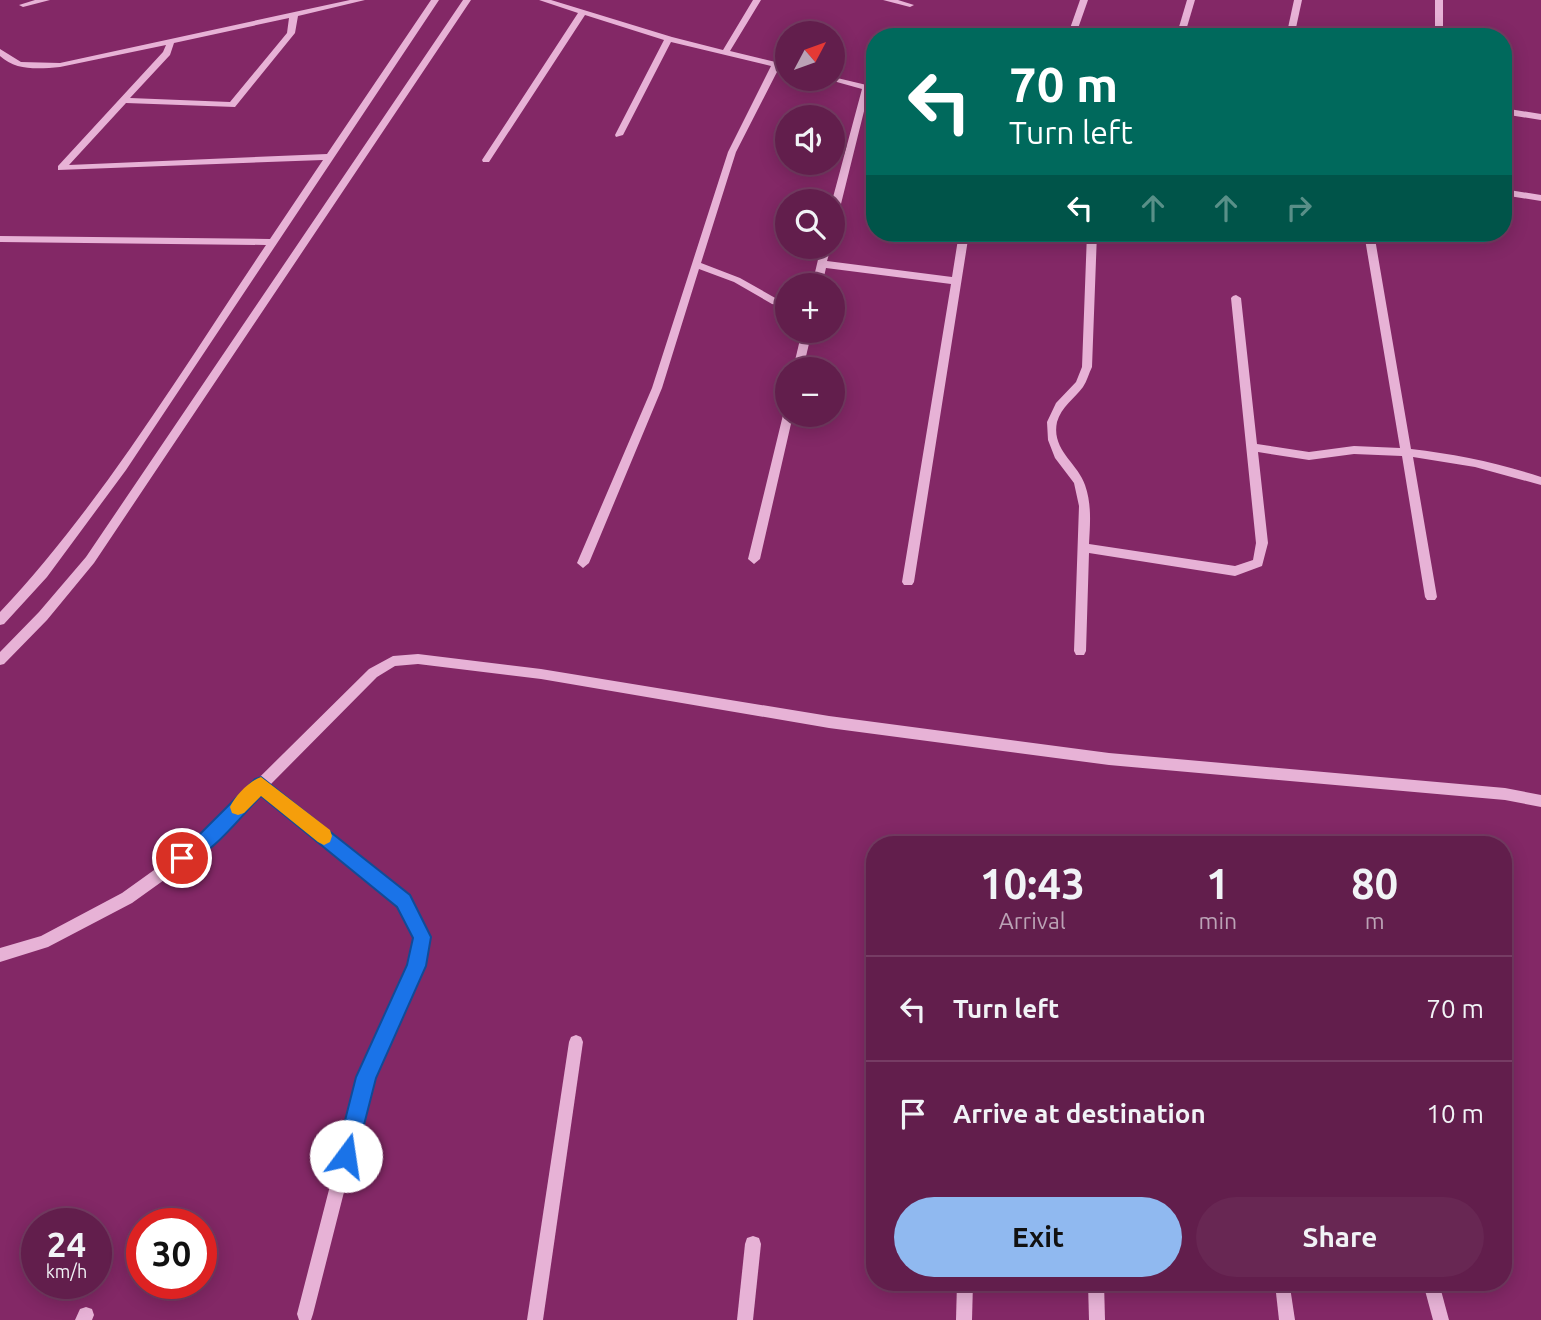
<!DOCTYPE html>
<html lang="en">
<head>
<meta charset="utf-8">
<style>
  :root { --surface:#621e4c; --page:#682753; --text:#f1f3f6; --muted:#bba2b5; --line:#763c64; --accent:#90b9f0 }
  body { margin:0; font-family:Ubuntu,sans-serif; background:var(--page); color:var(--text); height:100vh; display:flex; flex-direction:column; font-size:26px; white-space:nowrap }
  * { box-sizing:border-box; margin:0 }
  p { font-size:23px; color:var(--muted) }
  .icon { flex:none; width:38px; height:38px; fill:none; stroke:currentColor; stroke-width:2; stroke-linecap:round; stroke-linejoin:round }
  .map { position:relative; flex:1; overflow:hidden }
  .side { position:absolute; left:866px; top:836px; width:646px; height:455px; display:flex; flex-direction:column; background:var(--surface); border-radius:28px; box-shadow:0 4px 18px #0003,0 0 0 2px var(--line) }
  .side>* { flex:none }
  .top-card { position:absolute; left:866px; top:28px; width:646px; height:214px; border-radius:28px; box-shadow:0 4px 18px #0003,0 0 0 2px var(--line); background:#00695c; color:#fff; overflow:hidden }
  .needle { width:46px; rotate:49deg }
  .controls { position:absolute; left:775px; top:21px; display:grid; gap:14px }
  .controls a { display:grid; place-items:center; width:70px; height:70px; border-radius:50%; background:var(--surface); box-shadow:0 4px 18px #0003,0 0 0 2px var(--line); font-size:35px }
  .speed { position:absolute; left:21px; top:1208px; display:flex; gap:14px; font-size:35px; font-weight:700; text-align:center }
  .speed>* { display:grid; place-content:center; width:91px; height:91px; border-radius:50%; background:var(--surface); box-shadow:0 4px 18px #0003,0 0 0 2px var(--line); line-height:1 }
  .speed small { font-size:18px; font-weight:400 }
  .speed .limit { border:10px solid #d22; background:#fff; color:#111 }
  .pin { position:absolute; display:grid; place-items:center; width:60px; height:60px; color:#fff; margin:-30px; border:4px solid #fff; border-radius:50%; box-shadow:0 2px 7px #0007 }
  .me { position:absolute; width:77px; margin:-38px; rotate:14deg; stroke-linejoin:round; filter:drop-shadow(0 0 5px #0008) }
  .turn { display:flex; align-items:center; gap:24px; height:147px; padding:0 28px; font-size:32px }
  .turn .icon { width:91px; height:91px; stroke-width:2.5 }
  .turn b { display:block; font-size:49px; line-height:60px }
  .lanes { display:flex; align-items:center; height:66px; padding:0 28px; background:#0003; justify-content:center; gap:35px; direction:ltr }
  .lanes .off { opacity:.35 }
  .eta { display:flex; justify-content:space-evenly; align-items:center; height:119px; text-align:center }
  .eta b { font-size:42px; font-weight:700; line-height:49px }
  .button { display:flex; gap:14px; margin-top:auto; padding:14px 28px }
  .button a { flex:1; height:80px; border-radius:42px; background:var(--accent); color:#111; font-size:28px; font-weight:700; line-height:80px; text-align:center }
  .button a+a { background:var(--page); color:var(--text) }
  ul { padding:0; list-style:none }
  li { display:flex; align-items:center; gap:21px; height:105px; padding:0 28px; border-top:2px solid var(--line) }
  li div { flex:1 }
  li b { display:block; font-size:26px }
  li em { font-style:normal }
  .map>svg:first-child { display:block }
</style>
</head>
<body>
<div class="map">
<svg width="1541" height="1320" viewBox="0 0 1541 1320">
  <rect width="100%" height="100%" fill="#832866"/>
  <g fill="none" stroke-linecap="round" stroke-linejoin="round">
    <g fill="#e7b2d6" fill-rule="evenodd">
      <polygon points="35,0 50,0 23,7 19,5"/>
      <path d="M 350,0 L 365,0 L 298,16 L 295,33 L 235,107 L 126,103 L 69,165 L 327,154 L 431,0 L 439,0 L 126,470 L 47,577 L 4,624 L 0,625 L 0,612 C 102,504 183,368 266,245 L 0,242 L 0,236 L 270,239 L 323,160 L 58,170 L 58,166 L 163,52 L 166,45 L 60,67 C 39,69 16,71 0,56 L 0,49 L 21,62 L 60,63 ZM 289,18 L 287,33 L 230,102 L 130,98 L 170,55 L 174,43 Z"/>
      <polygon points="463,0 471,0 94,563 47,620 4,664 0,665 0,652 39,612 86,557"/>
      <polygon points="539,0 551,0 672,37 723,50 753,0 761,0 730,51 788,65 788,70 779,68 736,152 701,263 740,278 777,299 788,301 788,307 772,304 734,282 699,269 662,388 589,563 583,568 577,563 652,388 728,152 771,66 671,42 623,135 616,137 615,135 664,40 585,15 489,162 483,162 482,160 578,13"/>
      <polygon points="883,0 898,0 914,5 910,7"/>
      <polygon points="1080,0 1088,0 1075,37 1067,37"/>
      <polygon points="1187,0 1195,0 1184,37 1176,37"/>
      <polygon points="1294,0 1302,0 1294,37 1286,37"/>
      <rect x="1435" y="0" width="8" height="37"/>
      <polygon points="833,77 875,87 875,93 869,91 838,216 833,219 832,201 862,89 826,79"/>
      <polygon points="1503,108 1541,114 1541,120 1503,114"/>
      <polygon points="1503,189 1541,195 1541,201 1503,195"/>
      <polygon points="959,233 969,233 914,582 912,585 904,585 902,582 951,284 826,268 822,285 812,285 821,247 831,247 827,261 952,277"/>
      <path d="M 1087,233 L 1097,233 L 1092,367 C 1089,373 1087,381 1083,387 C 1075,398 1061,407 1057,422 C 1051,450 1078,463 1085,485 C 1092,505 1090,524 1089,544 L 1235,566 L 1253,560 L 1256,543 L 1231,298 L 1233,296 L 1236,295 L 1241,298 L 1257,444 L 1309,452 L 1354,446 L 1400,448 L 1364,233 L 1374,233 L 1411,449 C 1455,454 1499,463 1541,477 L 1541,485 L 1475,467 L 1413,457 L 1437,597 L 1435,600 L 1427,600 L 1425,597 L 1402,456 L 1354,454 L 1309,460 L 1258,452 L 1268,543 L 1262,566 L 1235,576 L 1089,553 L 1086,651 L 1084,655 L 1076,655 L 1074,651 L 1079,506 L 1074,483 L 1055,458 L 1048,440 L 1047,422 L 1056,403 L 1076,382 L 1082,367 Z"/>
      <polygon points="802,331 812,331 803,369 793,369"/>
      <polygon points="788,411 788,415 793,415 760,559 754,564 748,559 783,415"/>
      <polygon points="418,654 541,669 829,716 1109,753 1505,788 1541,795 1541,807 1505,800 1109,765 829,728 541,679 418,664 395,666 377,677 270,785 408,896 429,937 423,966 373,1078 313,1314 311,1320 299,1320 297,1314 358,1077 409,965 415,938 398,906 261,793 206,850 132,903 48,947 0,962 0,948 41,936 122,893 196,840 369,669 393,656"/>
      <polygon points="576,1035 581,1037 583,1042 543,1320 527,1320 569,1042 571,1037"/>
      <polygon points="753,1236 759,1238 761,1244 753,1320 737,1320 745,1244 747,1238"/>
      <polygon points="957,1283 973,1283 972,1320 956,1320"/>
      <polygon points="1088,1283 1104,1283 1105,1320 1089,1320"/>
      <polygon points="1423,1283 1439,1283 1449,1320 1433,1320"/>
      <polygon points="1284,1285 1290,1287 1295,1320 1279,1320 1276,1293 1278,1287"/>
      <polygon points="86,1307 92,1309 94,1315 92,1320 75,1320 80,1309"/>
    </g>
  </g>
  <path fill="#1a73e8" stroke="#114b97" stroke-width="2" d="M 261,777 L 410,895 L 431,937 L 426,966 L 376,1078 L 356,1156 L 353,1163 L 346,1166 L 339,1163 L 336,1156 L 356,1077 L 407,965 L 413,938 L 397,907 L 261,796 C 238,819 213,854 182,866 L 176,864 L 173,858 L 176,852 L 195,839 L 255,779 Z"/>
  <path fill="#f59e0b" d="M 261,777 L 330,830 L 332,836 L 330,842 L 324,845 L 318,842 L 261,796 L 244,813 L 238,815 L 232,813 L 230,807 C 235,796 249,781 261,777 Z"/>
</svg>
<div class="controls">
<a><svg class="needle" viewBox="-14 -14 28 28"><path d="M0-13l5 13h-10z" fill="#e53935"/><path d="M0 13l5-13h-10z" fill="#bba2b5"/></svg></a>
<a><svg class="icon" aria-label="sound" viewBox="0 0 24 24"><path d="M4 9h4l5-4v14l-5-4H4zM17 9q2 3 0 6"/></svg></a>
<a><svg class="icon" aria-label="search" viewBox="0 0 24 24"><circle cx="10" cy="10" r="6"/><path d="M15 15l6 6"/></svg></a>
<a>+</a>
<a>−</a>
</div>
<div class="speed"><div>24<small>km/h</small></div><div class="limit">30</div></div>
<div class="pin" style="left:182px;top:858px;background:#d93025"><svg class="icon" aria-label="arrive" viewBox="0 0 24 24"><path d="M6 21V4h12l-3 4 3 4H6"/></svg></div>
<svg class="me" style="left:346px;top:1156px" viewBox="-20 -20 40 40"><circle r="19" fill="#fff"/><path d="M0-13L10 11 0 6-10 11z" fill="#1a73e8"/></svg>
<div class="top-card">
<div class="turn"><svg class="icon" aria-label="left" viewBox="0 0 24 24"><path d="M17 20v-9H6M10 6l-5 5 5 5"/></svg><div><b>70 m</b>Turn left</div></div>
<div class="lanes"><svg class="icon" aria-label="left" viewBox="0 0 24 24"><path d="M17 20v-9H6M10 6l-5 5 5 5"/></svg><svg class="icon off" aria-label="ahead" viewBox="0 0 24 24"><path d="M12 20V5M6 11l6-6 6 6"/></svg><svg class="icon off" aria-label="ahead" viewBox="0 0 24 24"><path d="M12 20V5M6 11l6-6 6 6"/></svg><svg class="icon off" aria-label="right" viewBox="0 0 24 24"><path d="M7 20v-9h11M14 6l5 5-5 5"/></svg></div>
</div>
<section class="side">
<div class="eta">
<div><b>10:43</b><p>Arrival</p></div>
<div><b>1</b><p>min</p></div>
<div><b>80</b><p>m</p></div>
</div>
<ul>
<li><svg class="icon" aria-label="left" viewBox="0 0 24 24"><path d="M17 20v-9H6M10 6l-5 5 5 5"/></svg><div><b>Turn left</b></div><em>70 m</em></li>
<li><svg class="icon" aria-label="arrive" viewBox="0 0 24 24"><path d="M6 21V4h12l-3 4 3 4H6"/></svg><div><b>Arrive at destination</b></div><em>10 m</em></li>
</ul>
<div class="button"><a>Exit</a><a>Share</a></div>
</section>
</div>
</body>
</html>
